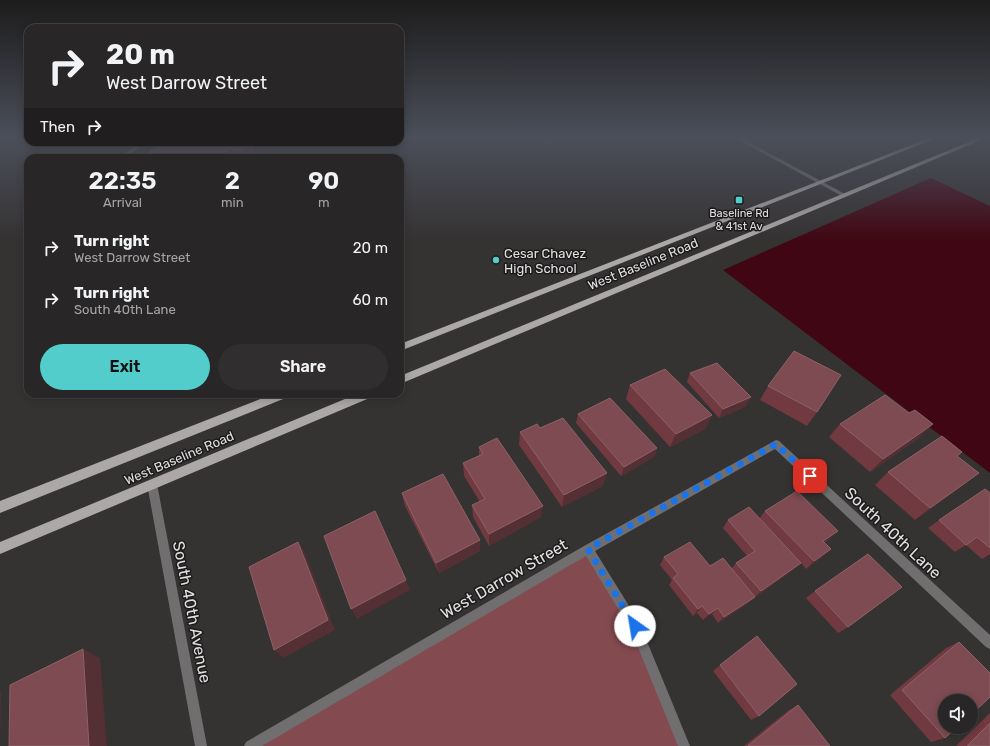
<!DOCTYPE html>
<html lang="en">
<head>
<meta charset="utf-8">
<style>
  :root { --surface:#282626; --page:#302e2e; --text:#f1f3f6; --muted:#a5a5a7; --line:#444343; --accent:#52cdcc }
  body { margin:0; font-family:Rubik,sans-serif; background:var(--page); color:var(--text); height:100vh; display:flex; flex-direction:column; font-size:15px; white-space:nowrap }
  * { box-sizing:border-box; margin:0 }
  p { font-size:13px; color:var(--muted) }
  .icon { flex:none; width:22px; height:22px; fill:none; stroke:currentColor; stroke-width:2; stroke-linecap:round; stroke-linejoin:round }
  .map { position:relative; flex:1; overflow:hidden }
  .sheet { position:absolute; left:24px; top:154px; width:380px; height:244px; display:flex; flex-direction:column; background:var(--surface); border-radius:12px; box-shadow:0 2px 10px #0003,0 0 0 1px var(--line) }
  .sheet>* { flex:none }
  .banner { position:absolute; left:24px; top:24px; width:380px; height:122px; border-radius:12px; box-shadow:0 2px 10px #0003,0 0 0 1px var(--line); background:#282626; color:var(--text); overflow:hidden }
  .fabs { position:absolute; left:938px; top:694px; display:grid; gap:8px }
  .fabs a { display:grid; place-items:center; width:40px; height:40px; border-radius:50%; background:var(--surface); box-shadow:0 2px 10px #0003,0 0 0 1px var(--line); font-size:20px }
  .pin { position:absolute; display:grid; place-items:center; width:34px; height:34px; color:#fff; margin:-17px; border-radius:8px; box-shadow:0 2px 6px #0006 }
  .me { position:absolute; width:44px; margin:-22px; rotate:328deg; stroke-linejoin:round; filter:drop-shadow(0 0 3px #0008) }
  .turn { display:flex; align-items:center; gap:14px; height:84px; padding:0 16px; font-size:18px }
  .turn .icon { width:52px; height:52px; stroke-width:2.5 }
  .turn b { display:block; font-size:28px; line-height:34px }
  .then { display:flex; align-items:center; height:38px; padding:0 16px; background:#0003; gap:8px; font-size:15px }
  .eta { display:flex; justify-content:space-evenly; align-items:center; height:68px; text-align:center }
  .eta b { font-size:24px; font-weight:600; line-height:28px }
  .cta { display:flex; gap:8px; margin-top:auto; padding:8px 16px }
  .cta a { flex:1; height:46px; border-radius:24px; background:var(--accent); color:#111; font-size:16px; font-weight:600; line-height:46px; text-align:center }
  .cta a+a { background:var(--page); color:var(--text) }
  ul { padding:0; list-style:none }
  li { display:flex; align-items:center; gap:12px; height:52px; padding:0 16px }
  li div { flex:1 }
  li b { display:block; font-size:15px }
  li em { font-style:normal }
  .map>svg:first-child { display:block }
</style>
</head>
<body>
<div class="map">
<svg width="990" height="746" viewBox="0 0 990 746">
  <rect width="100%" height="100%" fill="#353232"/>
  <polygon fill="#834a4f" points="588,549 635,626 684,746 250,746"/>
  <polygon fill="#400613" points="931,178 990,206 990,473 723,270"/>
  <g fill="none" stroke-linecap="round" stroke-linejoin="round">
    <polygon fill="#706e6e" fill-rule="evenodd" points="141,142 147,142 125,158 119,158"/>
    <g fill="#706e6e" fill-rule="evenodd">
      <polygon points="776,440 779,441 990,635 990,649 986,647 775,449 595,551 639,622 690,746 678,746 631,630 586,556 262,746 244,746 246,742 584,546"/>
      <polygon points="152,480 155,481 157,484 207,746 195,746 147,484 149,481"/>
    </g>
    <polygon fill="#706e6e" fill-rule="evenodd" points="733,137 739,137 847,195 842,196"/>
    <g fill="#aca8a8" fill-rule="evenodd">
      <polygon points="932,137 939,137 400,351 400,344"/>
      <polygon points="981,137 988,137 400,384 400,376"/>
      <polygon points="273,394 289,394 288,397 0,513 0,501"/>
      <polygon points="357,394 373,394 372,397 0,554 0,542"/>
    </g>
  </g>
  <g fill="#713940">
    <polygon points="535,137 574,137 546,144"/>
    <polygon points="152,142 275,142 275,143 271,148 268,148 269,151 260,158 149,158 147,154 155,148"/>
    <polygon points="735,197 742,201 736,203 733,201"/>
    <polygon points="690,373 751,397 745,407 719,418 687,382"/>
    <polygon points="630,385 712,415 705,429 670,447 626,399"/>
    <polygon points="768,386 817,412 807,426 760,400"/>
    <polygon points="578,414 657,448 654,457 621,476 576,423"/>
    <polygon points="840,424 920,437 870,472 829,437"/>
    <polygon points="540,428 603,486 562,507 519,445 520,432"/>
    <polygon points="479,447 541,517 489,546 473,517 472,505 480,502 464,476 463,463 479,456"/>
    <polygon points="957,456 979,473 963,485 915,520 875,485 888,472"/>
    <polygon points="402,493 480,540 480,551 439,573 405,506"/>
    <polygon points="990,493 990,554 982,559 966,545 955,552 928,528 939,520"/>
    <polygon points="765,511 830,539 824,543 822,557 806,569 801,563 793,570 754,598 748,603 718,623 712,614 703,620 697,613 693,616 669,585 672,580 660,565 664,557 710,566 732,568 736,563 747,556 723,528 728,520 759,519"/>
    <polygon points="815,591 848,627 838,633 806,598"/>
    <polygon points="757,636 759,716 751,720 713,671"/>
    <polygon points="959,642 945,738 931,742 890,695 946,648"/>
    <polygon points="798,705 830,746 744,746 789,710"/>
    <polygon points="990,713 990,746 956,746"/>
  </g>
  <g fill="#542f33">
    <polygon points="547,137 574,137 546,144"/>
    <polygon points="158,142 164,142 161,149"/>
    <polygon points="259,142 275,142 275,143 271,148 268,148 269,151 260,158 256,158 253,147"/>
    <polygon points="246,146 250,158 245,158 243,150"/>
    <polygon points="230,149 233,158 219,158"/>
    <polygon points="744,196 742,201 736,203 738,198"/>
    <polygon points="751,397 745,407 719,418 723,409"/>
    <polygon points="712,415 705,429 670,447 676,434"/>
    <polygon points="933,424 920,437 870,472 883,459"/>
    <polygon points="657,448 654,457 621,476 624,467"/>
    <polygon points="607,473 603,486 562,507 564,495"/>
    <polygon points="979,473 963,485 915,520 930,508"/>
    <polygon points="543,506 541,517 489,546 489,534"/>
    <polygon points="838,531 830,539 815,549 823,541"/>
    <polygon points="480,540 480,551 439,573 436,563"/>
    <polygon points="298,542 305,553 335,630 283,658 274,650"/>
    <polygon points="831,549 822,557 806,569 814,561"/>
    <polygon points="801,563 793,570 754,598 761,591"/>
    <polygon points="406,580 410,590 357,619 351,609"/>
    <polygon points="755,597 748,603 718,623 724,617"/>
    <polygon points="702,606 697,613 693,616 698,609"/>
    <polygon points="718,608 712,614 703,620 709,614"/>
    <polygon points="83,649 100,658 107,746 89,746"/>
    <polygon points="0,691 1,692 0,745"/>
  </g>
  <g fill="#7d4b51" stroke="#8d6267">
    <polygon points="163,142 259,142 253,147 246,146 243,150 230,149 219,158 180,158 147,154"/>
    <polygon points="742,195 744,196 738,198 735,197"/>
    <polygon points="794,351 841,375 817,412 768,386"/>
    <polygon points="717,363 751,397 723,409 690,373"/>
    <polygon points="665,369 712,415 676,434 630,385"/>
    <polygon points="885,395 909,413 915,410 933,424 883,459 840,424"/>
    <polygon points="610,398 657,448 624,467 578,414"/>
    <polygon points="563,418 607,473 564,495 520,432 537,424 540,428"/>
    <polygon points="942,436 962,452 957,456 979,473 930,508 888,472"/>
    <polygon points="497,438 543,506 489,534 472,505 485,499 463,463 483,454 479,447"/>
    <polygon points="443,474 480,540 436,563 402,493"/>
    <polygon points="985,489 990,493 990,548 977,537 966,545 939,520"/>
    <polygon points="797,491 838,531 823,541 831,549 814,561 765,511"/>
    <polygon points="749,507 801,563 761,591 736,563 755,551 728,520"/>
    <polygon points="375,511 406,580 351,609 324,536"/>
    <polygon points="298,542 328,620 274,650 249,567"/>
    <polygon points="690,542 710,566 723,558 755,597 724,617 718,608 709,614 702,606 698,609 673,578 678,574 664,557"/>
    <polygon points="868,554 902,587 848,627 815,591"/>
    <polygon points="757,636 797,684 759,716 720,665"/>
    <polygon points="959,642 990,673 990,697 971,715 971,701 945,701 945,727 957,727 945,738 902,690"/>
    <polygon points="83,649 89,746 9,746 10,685"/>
    <polygon points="798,705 830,746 748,746"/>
    <polygon points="990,723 990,746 967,746"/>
  </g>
  <linearGradient id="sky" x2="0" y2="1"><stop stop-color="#1d1c1c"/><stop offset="0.57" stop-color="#4b4f5a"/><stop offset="1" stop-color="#4b4f5a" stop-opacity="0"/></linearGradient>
  <rect width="990" height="241" fill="url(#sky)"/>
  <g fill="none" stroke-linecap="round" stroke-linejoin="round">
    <polyline stroke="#1a73e8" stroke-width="7" stroke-dasharray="0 12.6" points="635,626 588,549 776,444 810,476"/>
  </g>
  <g fill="#52cdcc" stroke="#1c1a1a" stroke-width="1.5">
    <rect x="735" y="196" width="8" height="8" rx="2"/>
    <circle cx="496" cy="260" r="4"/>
  </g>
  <g text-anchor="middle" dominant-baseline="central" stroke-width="3" stroke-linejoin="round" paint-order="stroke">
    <g font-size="11" fill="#e1dfdf" stroke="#1c1a1a">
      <text x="739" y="213">Baseline Rd<tspan x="739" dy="13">&amp; 41st Av</tspan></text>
    </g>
    <g font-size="13" fill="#e1dfdf" stroke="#1c1a1a" text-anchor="start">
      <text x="504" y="253">Cesar Chavez<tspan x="504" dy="15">High School</tspan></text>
    </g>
    <g font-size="13" fill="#e1dfdf" stroke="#1c1a1a">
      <text transform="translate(643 264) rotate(-22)">West Baseline Road</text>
      <text transform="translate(179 458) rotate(-23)">West Baseline Road</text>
    </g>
    <g font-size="16" fill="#e1dfdf" stroke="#1c1a1a">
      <text transform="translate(893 533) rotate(43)">South 40th Lane</text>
      <text transform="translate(504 579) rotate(-30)">West Darrow Street</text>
      <text transform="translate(192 612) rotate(79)">South 40th Avenue</text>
    </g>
  </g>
</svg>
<div class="fabs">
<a><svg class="icon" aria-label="sound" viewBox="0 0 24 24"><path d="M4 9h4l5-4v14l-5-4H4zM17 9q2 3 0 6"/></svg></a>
</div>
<div class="pin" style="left:810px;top:476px;background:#d93025"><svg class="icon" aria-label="arrive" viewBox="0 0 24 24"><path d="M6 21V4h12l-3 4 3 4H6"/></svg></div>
<svg class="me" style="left:635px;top:626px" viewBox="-20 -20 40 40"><circle r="19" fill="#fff"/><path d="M0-13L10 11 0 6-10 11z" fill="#1a73e8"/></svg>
<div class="banner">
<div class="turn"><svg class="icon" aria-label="right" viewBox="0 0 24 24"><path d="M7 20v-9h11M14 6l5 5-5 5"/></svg><div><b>20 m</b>West Darrow Street</div></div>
<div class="then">Then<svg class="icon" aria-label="right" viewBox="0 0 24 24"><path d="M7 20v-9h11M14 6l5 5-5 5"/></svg></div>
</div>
<section class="sheet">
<div class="eta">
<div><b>22:35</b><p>Arrival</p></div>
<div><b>2</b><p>min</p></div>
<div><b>90</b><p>m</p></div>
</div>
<ul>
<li><svg class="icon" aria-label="right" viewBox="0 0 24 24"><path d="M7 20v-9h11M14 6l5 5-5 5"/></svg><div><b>Turn right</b><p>West Darrow Street</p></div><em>20 m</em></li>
<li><svg class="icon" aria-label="right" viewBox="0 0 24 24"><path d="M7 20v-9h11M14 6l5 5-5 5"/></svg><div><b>Turn right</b><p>South 40th Lane</p></div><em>60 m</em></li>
</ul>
<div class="cta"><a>Exit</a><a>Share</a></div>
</section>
</div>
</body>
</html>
